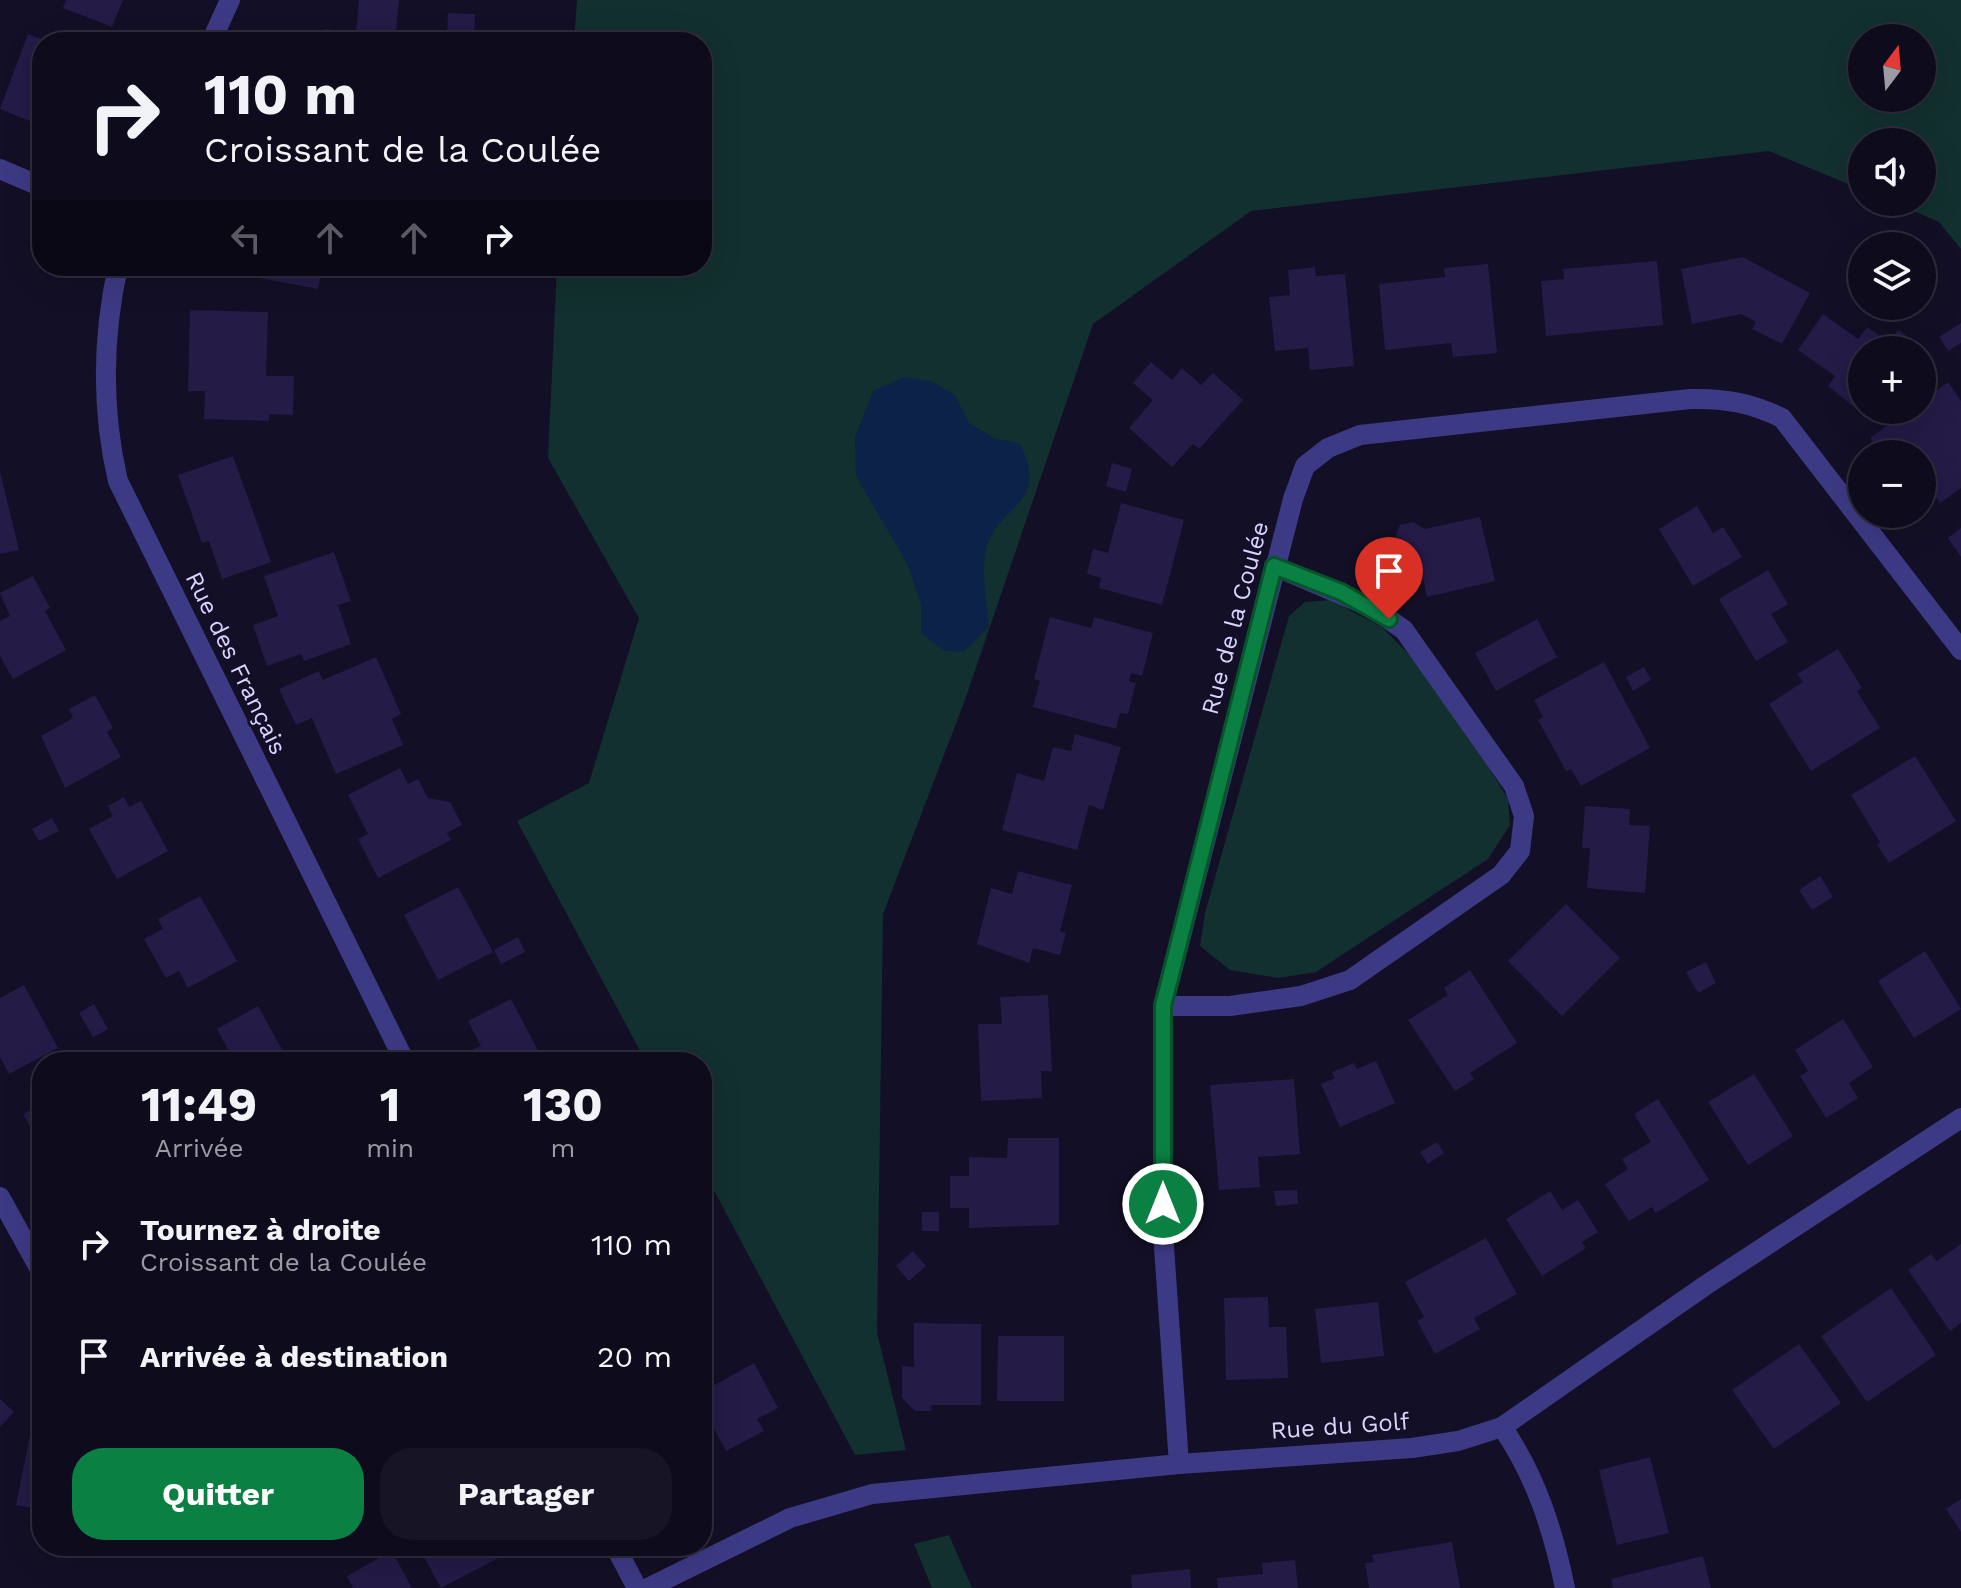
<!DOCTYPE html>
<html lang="fr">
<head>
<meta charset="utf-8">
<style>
  :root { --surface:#0e0b1c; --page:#171425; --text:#f1f3f6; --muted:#9b9ba3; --line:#2e2b3b; --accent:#0b8043 }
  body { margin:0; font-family:"Work Sans",sans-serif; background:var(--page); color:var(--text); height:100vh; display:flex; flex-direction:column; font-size:30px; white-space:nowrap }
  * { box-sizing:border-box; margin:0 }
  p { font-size:26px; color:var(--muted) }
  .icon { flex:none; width:44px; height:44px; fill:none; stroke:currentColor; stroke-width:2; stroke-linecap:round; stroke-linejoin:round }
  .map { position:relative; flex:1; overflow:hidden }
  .details { position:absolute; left:32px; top:1052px; width:680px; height:504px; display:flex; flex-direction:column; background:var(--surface); border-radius:32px; box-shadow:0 8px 32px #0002,0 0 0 2px var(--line) }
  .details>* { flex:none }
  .hud { position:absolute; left:32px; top:32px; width:680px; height:244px; border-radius:32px; box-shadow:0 8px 32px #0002,0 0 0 2px var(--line); background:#0e0b1c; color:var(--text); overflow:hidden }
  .needle { width:52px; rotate:16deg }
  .tools { position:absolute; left:1848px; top:24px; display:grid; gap:16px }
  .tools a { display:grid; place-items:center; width:88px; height:88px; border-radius:50%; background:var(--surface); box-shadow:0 8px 32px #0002,0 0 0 2px var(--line); font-size:40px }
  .pin { position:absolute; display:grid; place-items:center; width:68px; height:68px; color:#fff; margin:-82px -34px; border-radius:50% 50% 50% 0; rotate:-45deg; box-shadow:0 0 8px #0007 }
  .pin .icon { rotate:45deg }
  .me { position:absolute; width:88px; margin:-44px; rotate:0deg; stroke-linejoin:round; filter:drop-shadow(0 0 6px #0008) }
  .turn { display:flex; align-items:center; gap:28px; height:168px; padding:0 40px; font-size:36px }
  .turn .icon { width:104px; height:104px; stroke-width:2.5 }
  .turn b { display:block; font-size:56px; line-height:68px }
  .lanes { display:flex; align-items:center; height:76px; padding:0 40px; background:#0003; justify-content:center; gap:40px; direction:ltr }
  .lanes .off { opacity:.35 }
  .eta { display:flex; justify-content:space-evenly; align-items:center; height:136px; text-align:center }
  .eta b { font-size:48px; font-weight:700; line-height:56px }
  .primary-button { display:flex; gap:16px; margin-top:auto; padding:16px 40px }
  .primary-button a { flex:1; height:92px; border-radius:32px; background:var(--accent); color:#fff; font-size:32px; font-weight:700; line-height:92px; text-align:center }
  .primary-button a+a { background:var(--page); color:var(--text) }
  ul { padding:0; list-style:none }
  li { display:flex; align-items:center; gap:24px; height:112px; padding:0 40px }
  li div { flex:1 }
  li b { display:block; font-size:30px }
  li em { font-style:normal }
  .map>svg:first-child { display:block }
</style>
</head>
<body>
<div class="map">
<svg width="1961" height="1588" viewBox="0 0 1961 1588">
  <rect width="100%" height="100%" fill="#130f26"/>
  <g fill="#12302f" fill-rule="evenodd">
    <path d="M 577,0 L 1961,0 L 1961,249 L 1939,222 L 1892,202 L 1922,202 L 1922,142 L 1862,142 L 1862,190 L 1769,151 L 1251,211 L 1093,324 L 965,700 L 883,914 L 877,1333 L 906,1450 L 855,1455 L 702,1168 L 702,1062 L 646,1062 L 517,821 L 589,783 L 639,618 L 548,458 L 557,266 L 702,266 L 702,42 L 574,42 ZM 1862,38 L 1922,38 L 1922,98 L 1862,98 Z"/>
    <polygon points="1330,600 1382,627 1439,685 1508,799 1510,825 1488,859 1316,972 1278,978 1230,970 1200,946 1205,913 1289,616 1305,602"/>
    <polygon points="949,1535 972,1588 932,1588 914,1544"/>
  </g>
  <path fill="#0c2248" d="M 905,377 L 931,381 L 955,395 L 969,423 L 994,438 L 1020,444 C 1050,504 1001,503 987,546 C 980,570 987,601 989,627 L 963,652 L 945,651 L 921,633 L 921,604 L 908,565 L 856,476 L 855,437 L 873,391 Z"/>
  <g fill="#241b47">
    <polygon points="66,0 123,0 112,27 63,8"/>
    <polygon points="359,0 399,0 395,42 323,42 324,29 356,32"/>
    <polygon points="448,13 475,14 474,38 447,36"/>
    <polygon points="28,34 48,42 42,42 42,126 0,109"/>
    <polygon points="1743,257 1810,293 1782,344 1752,329 1756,322 1741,314 1692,324 1681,269"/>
    <polygon points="1657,261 1663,325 1546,336 1541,281 1564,279 1563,269"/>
    <polygon points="1488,264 1497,353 1453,357 1451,343 1385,350 1379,284 1445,277 1444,268"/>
    <polygon points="251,266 323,266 318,289 249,276"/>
    <polygon points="1315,267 1316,276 1345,274 1354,366 1310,370 1308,348 1275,351 1269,297 1290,295 1288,270"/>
    <polygon points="190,310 268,312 266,376 294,376 293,415 269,414 269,421 204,419 205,391 188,391"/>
    <polygon points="1823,314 1858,339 1867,327 1889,342 1898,330 1922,347 1920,350 1862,350 1862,410 1883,410 1874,423 1828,386 1835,376 1798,350"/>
    <polygon points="1961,323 1961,343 1948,351 1939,337"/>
    <polygon points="1151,362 1172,380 1182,368 1201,385 1213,373 1243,400 1199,449 1193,444 1172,467 1129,428 1153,400 1133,383"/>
    <polygon points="1948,382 1961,401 1961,488 1940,503 1922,477 1922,454 1881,454 1870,438 1909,410 1922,410 1922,401"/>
    <polygon points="233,456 271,562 222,579 209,541 202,543 178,475"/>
    <polygon points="1112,463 1132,469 1126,492 1106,486"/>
    <polygon points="0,472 19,550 0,554"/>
    <polygon points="1121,503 1184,520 1162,605 1099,588 1101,578 1087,574 1093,549 1108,553"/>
    <polygon points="1697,506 1713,533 1723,527 1742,557 1693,586 1659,529"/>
    <polygon points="1480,517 1495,581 1427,597 1417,552 1407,555 1399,548 1396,535 1400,525 1414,522 1424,529"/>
    <polygon points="1961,528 1961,557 1948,538"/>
    <polygon points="334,552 351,601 338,605 351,644 304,661 301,654 267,666 253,625 278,616 264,576"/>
    <polygon points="1768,570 1788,604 1771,614 1788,642 1756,661 1719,599"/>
    <polygon points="33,576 50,608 45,611 66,650 13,679 0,656 0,621 10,616 0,593"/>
    <polygon points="1050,617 1091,628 1094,617 1153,633 1142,676 1131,673 1129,681 1136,683 1128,714 1120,713 1116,729 1033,707 1040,681 1034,679"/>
    <polygon points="1537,619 1557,657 1496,691 1475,653"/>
    <polygon points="1838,649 1862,688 1857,691 1880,728 1811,771 1769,704 1803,682 1797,674"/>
    <polygon points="376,657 401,714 392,719 403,745 336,774 312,718 296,725 279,689 319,671 323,680"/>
    <polygon points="1604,662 1650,748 1581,786 1571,769 1566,771 1538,720 1543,717 1534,700"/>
    <polygon points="1644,667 1651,680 1633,691 1626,677"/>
    <polygon points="95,695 113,728 107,732 121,757 65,788 41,736 73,718 69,709"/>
    <polygon points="1075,734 1121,747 1103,810 1089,805 1077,850 1002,830 1017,773 1044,781 1053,747 1071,751"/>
    <polygon points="1915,756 1956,821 1889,863 1877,844 1880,842 1851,795"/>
    <polygon points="400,768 408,784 418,779 428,798 450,802 462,825 447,833 451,840 378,878 358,839 368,834 348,795"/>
    <polygon points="124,797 129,807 141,801 168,851 117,879 89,829 113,816 108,806"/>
    <polygon points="1585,806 1630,809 1629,825 1650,826 1645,893 1587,888 1590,848 1582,848"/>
    <polygon points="52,818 59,831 39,841 32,829"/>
    <polygon points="1018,871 1072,885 1060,931 1066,933 1060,955 1033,948 1029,963 977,944 991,888 1012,894"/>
    <polygon points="1820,876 1833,897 1812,910 1799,890"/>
    <polygon points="458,887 493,952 438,980 404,915"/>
    <polygon points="200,896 237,961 188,988 179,971 166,978 144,939 163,929 158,919"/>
    <polygon points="1566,904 1620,958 1562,1016 1508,961"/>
    <polygon points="518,937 525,952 501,964 494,950"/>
    <polygon points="1925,951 1961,1009 1914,1038 1878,981"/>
    <polygon points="1706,962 1716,983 1698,993 1686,972"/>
    <polygon points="1470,970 1517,1043 1470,1073 1474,1079 1455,1091 1408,1020 1448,995 1444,988"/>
    <polygon points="24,985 58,1048 9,1074 0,1057 0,998"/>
    <polygon points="1048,995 1052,1071 1041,1071 1042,1098 981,1101 978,1024 1002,1024 1000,997"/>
    <polygon points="511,999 540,1054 525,1062 472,1062 467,1052 481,1046 468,1021"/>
    <polygon points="94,1004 108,1029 93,1037 79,1013"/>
    <polygon points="258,1006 289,1062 223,1062 219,1055 228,1050 217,1029"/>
    <polygon points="1843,1019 1873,1067 1849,1083 1858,1098 1826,1118 1800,1076 1808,1071 1795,1050"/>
    <polygon points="1376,1061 1395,1103 1340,1127 1321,1084 1335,1078 1332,1072 1354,1063 1357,1069"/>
    <polygon points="1754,1074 1793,1136 1748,1165 1708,1102"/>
    <polygon points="1294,1079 1300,1154 1258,1157 1260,1187 1219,1190 1210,1085"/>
    <polygon points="1658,1099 1709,1180 1656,1213 1652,1207 1629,1221 1605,1184 1628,1169 1622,1159 1651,1142 1634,1114"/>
    <polygon points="42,1104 42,1148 23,1114"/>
    <polygon points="1008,1138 1059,1138 1059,1225 969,1228 969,1208 950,1208 950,1176 969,1176 969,1157 1007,1158"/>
    <polygon points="1437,1142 1444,1153 1428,1164 1420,1152"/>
    <polygon points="1297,1190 1298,1204 1276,1206 1274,1191"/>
    <polygon points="1550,1191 1562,1210 1578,1200 1598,1232 1582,1242 1586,1248 1542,1276 1506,1219"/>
    <rect x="922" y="1212" width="17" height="19"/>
    <polygon points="1486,1238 1517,1294 1474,1318 1480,1329 1435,1354 1417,1321 1424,1317 1405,1282"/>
    <polygon points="1961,1244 1961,1323 1950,1331 1908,1270 1931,1254 1937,1261"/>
    <polygon points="913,1251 926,1266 909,1281 896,1266"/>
    <polygon points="1891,1288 1936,1355 1867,1402 1821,1336"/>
    <polygon points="1268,1297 1269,1327 1286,1327 1288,1378 1226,1380 1224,1298"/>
    <polygon points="1378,1302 1384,1356 1321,1363 1315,1309"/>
    <polygon points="914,1323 981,1324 981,1405 931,1405 931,1411 915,1411 902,1398 902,1366 914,1367"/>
    <polygon points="998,1336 1064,1336 1064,1401 997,1401"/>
    <polygon points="1799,1344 1841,1403 1774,1449 1732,1390"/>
    <polygon points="754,1363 778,1408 757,1419 764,1431 726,1451 702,1406 702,1392"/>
    <polygon points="0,1399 14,1412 0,1427"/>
    <polygon points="32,1425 42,1427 42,1510 16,1505"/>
    <polygon points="1650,1457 1669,1533 1617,1545 1599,1470"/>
    <polygon points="1961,1499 1961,1532 1946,1509"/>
    <polygon points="1452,1542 1460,1588 1369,1588 1365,1563 1374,1562 1372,1555"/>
    <polygon points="418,1546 500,1546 504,1555 441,1588"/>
    <polygon points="392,1551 412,1588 353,1588 347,1576"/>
    <polygon points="1703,1556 1711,1588 1613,1588 1611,1579"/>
    <polygon points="1295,1560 1298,1588 1218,1588 1217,1578 1263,1574 1262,1563"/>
    <polygon points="1190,1569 1191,1588 1132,1588 1131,1575"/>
  </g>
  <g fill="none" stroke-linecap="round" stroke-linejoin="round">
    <g stroke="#3d3a85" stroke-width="20">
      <polyline points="211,42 230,0"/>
      <polyline points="0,169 42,187"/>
      <path d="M 118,266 C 102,339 101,408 118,481 L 405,1062"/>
      <polyline points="1163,1006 1230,1006 1301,996 1350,980 1501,875 1520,851 1524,816 1514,786 1404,630 1373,608 1274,566"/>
      <polyline points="0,1197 42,1273"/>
      <path d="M 1502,1427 C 1536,1476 1553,1530 1565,1588"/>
      <path d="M 1179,1464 L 1163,1232 L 1163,1006 L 1293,499 L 1305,466 L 1328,448 L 1360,435 L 1690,399 C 1725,398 1751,403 1782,418 L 1961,650"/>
      <polyline points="615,1546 637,1588"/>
      <polyline points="648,1588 790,1518 872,1494 1179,1464 1412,1448 1458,1441 1502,1427 1706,1285 1961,1118"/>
    </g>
  </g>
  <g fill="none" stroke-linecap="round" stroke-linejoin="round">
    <defs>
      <polyline id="route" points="1163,1204 1163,1006 1274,566 1341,592 1389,619"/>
    </defs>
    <use href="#route" stroke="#07532c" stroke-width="20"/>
    <use href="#route" stroke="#0b8043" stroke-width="14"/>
  </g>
  <g text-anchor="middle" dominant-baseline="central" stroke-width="6" stroke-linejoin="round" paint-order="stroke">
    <g font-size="24" fill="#d9d4ff" stroke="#130f26">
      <text transform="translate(1235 618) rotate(-75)">Rue de la Coulée</text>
      <text transform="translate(236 663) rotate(64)">Rue des Français</text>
      <text transform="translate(1340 1426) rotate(-4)">Rue du Golf</text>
    </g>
  </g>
</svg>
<div class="tools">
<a><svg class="needle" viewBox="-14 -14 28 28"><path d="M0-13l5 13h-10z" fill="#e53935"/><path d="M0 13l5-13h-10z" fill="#9b9ba3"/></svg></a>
<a><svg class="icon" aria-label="sound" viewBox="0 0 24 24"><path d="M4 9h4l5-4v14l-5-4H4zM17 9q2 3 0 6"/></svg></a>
<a><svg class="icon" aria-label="layers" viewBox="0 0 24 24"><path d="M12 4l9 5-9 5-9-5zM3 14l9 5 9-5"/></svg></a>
<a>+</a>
<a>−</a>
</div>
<div class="pin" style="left:1389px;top:619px;background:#d93025"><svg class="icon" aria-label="arrive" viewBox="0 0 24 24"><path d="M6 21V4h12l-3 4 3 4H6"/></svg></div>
<svg class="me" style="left:1163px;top:1204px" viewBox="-20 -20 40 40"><circle r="17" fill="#0b8043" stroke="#fff" stroke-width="3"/><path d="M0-11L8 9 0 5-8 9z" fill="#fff"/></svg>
<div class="hud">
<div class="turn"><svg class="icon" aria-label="right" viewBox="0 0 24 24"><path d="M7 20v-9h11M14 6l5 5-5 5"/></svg><div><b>110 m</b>Croissant de la Coulée</div></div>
<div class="lanes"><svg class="icon off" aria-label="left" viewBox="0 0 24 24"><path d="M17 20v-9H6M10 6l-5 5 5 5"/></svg><svg class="icon off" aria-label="ahead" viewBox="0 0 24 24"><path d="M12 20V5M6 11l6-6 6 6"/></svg><svg class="icon off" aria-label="ahead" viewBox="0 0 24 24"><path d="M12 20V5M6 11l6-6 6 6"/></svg><svg class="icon" aria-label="right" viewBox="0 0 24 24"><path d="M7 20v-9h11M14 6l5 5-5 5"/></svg></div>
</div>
<section class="details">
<div class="eta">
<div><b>11:49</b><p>Arrivée</p></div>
<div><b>1</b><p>min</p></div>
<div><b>130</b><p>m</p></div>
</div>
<ul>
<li><svg class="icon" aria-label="right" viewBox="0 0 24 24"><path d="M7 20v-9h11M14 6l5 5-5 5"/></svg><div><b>Tournez à droite</b><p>Croissant de la Coulée</p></div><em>110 m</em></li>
<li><svg class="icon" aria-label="arrive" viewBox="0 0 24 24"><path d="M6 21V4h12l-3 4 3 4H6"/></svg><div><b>Arrivée à destination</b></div><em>20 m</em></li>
</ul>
<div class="primary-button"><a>Quitter</a><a>Partager</a></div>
</section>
</div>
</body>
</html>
